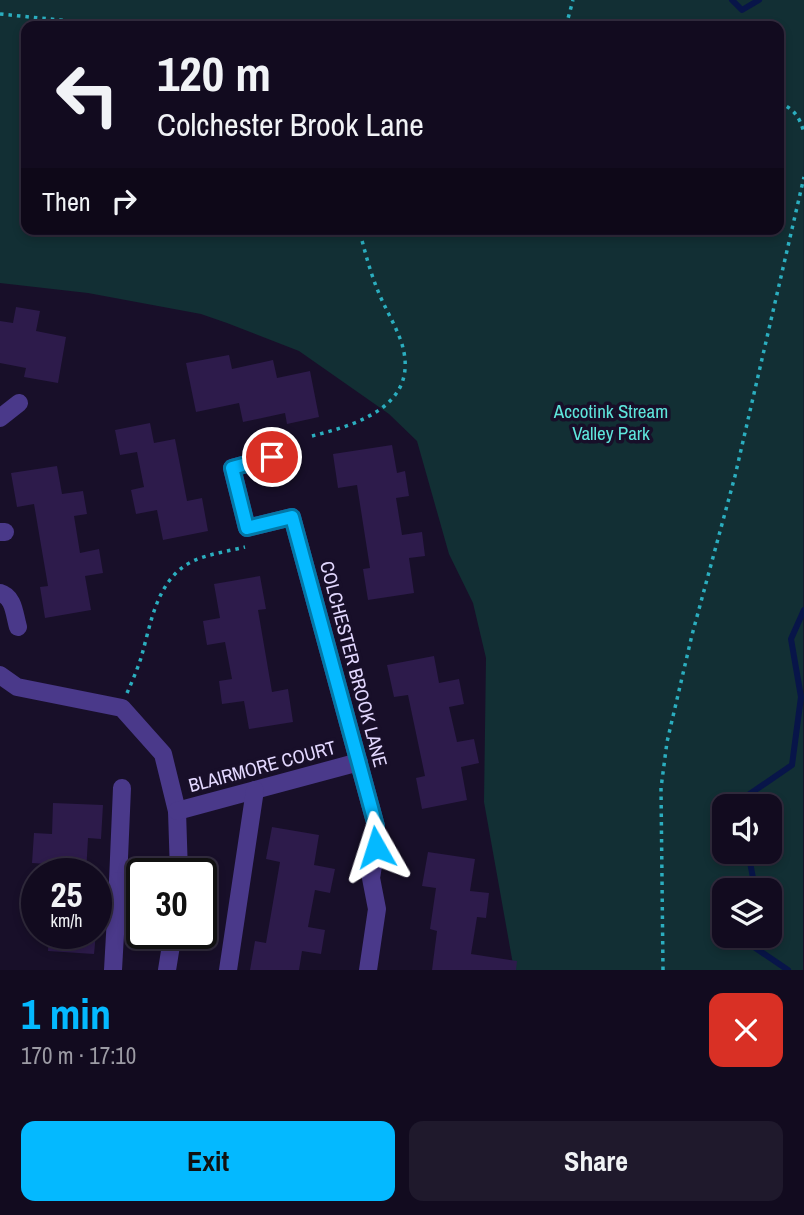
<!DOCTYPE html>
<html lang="en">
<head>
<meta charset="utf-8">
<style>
  :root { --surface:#120b1f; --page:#1f192c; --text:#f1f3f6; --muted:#9c9ba4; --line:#312b3d; --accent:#04b9ff }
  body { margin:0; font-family:"Archivo Narrow",sans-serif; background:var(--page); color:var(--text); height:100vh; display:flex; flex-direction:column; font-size:26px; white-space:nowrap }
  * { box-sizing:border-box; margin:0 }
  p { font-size:23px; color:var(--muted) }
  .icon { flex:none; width:38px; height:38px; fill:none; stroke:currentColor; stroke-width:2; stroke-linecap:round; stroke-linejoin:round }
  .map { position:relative; height:970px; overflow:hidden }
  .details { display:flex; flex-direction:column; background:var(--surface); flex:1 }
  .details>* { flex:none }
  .top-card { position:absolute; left:21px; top:21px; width:763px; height:214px; border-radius:14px; box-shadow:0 4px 10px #0003,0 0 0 2px var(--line); background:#120b1f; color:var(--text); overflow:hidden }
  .buttons { position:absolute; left:712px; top:794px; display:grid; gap:14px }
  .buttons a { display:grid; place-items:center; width:70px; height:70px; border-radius:14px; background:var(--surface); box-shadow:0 4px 10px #0003,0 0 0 2px var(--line); font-size:35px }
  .speed { position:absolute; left:21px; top:858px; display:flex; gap:14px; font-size:35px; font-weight:700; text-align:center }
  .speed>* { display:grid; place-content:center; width:91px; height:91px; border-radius:50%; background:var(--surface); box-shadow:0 4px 10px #0003,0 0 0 2px var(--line); line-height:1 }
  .speed small { font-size:18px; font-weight:400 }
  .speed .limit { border:4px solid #111; border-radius:10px; background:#fff; color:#111 }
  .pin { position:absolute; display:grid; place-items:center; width:60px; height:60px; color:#fff; margin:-30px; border:4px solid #fff; border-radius:50%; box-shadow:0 2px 7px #0007 }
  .me { position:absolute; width:77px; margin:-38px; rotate:354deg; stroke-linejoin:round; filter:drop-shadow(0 0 5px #0008) }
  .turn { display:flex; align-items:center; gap:24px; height:147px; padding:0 21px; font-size:32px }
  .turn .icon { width:91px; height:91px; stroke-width:2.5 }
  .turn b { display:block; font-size:49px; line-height:60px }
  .then { display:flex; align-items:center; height:66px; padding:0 21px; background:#0003; gap:14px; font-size:26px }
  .round { display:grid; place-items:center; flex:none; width:74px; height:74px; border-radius:14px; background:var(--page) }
  .head { display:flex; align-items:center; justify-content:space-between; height:119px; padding:0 21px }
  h1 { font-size:42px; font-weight:800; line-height:52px; color:var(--accent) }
  .button { display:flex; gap:14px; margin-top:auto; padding:14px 21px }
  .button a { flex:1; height:80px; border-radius:14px; background:var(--accent); color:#111; font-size:28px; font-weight:800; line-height:80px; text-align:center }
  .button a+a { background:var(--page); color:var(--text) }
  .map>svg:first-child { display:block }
</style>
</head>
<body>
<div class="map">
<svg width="804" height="970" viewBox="0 0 804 970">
  <rect width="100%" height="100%" fill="#180f29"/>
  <path fill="#122f34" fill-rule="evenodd" d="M 0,0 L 804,0 L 803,970 L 514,970 L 484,802 L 486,658 L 473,603 L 449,554 L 417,441 L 389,414 L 299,351 L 227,323 L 201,314 L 88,293 L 0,283 ZM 26,26 L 779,26 L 779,229 L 26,229 ZM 724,807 L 770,807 L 770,852 L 724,852 ZM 724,891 L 770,891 L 770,936 L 724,936 Z"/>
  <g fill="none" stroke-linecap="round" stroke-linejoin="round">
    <g stroke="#081549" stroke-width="6">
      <polyline points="732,0 742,10 759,0"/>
      <polyline points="739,807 738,802 792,765 801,697 791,639 804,610"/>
      <polyline points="748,852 754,883 750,891"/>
      <polyline points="746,936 754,947 788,970"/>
    </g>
  </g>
  <g fill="#2d1b4b">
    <polygon points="16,307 40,311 36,331 66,337 58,383 24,377 26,368 0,363 0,321 13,323"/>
    <polygon points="229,355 232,369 273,360 277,378 310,371 319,417 287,424 285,413 243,422 239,403 196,412 186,363"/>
    <polygon points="150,423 154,443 175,439 187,501 202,498 208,531 163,540 157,510 136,514 131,490 144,487 137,452 120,455 115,430"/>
    <polygon points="392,445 397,473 405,471 409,496 396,498 402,535 422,532 425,556 409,558 414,593 368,600 363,569 370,568 357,485 338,488 333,454"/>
    <polygon points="57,466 62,494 83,491 87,514 74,516 80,553 99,549 103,573 85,576 91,610 45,618 40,587 48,586 34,504 17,507 11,473"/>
    <polygon points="260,576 266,609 258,610 272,692 288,689 293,722 249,729 244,701 222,704 219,681 232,679 225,642 207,645 203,621 220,618 214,584"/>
    <polygon points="434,656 439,683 459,679 464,704 449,707 457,742 474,739 479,763 461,767 467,800 422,809 416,778 425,776 408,695 394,697 387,665"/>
    <polygon points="53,803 103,805 101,839 88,838 86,873 46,873 47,864 32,863 34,833 52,834"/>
    <polygon points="272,827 319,835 314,865 335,869 330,893 315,890 308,927 325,930 321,954 302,951 299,970 250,970 255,941 266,943 280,862 266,859"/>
    <polygon points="428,852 475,859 470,891 489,893 486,918 477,917 471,954 517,961 516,970 432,970 437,931 430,929 436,888 422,886"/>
    <polygon points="49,933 96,933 94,954 48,951"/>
  </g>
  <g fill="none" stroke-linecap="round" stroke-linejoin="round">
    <g stroke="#2baebf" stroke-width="3.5" stroke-dasharray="3.5 5" stroke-linecap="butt">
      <polyline points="0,14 120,26"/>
      <polyline points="566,26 573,0"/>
      <path d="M 779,103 C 794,108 800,118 804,133"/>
      <path d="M 312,436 C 360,424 422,404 401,341 C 394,322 383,305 376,286 C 369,268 364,248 359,229"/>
      <path d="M 127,693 C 132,682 137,670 141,658 C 151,624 156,579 193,561 C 208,554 229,551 245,547"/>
      <polyline points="663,970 661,788 667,742 692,635 735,476 804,177"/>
    </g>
    <g stroke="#4a398a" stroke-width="18">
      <polyline points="0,418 19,403"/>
      <polyline points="272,457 232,468 247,528 292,517 376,826 376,847 371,878 377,909 368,970"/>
      <polyline points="0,532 5,532"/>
      <path d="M 0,593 C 14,597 14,613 18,627"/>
      <polyline points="0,675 17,687 122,708 163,754 177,811 179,873"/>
      <polyline points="122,788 118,881 142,882"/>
      <polyline points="177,811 359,762"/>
      <polyline points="113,970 118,881"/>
      <polyline points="167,970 173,933"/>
      <polyline points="228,970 255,790"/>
    </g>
  </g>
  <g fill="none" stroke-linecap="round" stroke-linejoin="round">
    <defs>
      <polyline id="route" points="272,457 232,468 247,528 292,517 376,826 376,847"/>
    </defs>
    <use href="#route" stroke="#0378a6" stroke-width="18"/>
    <use href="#route" stroke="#04b9ff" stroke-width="12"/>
  </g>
  <g text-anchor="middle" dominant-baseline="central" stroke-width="7" stroke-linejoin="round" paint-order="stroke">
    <g font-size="19" fill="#5ee5db" stroke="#180f29">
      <text x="611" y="411">Accotink Stream<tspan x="611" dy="22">Valley Park</tspan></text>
    </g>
    <g font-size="19" fill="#e3d8ff" stroke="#180f29">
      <text transform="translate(354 664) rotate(75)">COLCHESTER BROOK LANE</text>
      <text transform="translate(262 766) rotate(-15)">BLAIRMORE COURT</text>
    </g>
  </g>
</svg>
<div class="buttons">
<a><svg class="icon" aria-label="sound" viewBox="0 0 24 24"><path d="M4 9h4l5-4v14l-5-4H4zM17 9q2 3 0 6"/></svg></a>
<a><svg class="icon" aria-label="layers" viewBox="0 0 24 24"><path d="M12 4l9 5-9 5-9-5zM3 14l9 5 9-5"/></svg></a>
</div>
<div class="speed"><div>25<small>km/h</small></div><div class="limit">30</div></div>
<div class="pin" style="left:272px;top:457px;background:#d93025"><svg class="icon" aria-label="arrive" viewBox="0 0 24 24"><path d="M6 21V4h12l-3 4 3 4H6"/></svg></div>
<svg class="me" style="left:376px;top:847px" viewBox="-20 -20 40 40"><path d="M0-17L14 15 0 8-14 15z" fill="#04b9ff" stroke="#fff" stroke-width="4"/></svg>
<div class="top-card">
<div class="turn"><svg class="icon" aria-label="left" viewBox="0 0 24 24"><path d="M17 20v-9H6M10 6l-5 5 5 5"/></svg><div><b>120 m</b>Colchester Brook Lane</div></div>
<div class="then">Then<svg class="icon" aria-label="right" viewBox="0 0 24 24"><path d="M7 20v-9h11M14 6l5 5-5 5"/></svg></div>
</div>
</div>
<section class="details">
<div class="head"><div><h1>1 min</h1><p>170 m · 17:10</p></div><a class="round" style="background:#d93025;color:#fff"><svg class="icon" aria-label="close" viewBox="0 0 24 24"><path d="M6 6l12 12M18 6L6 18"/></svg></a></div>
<div class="button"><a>Exit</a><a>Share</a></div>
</section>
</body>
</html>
